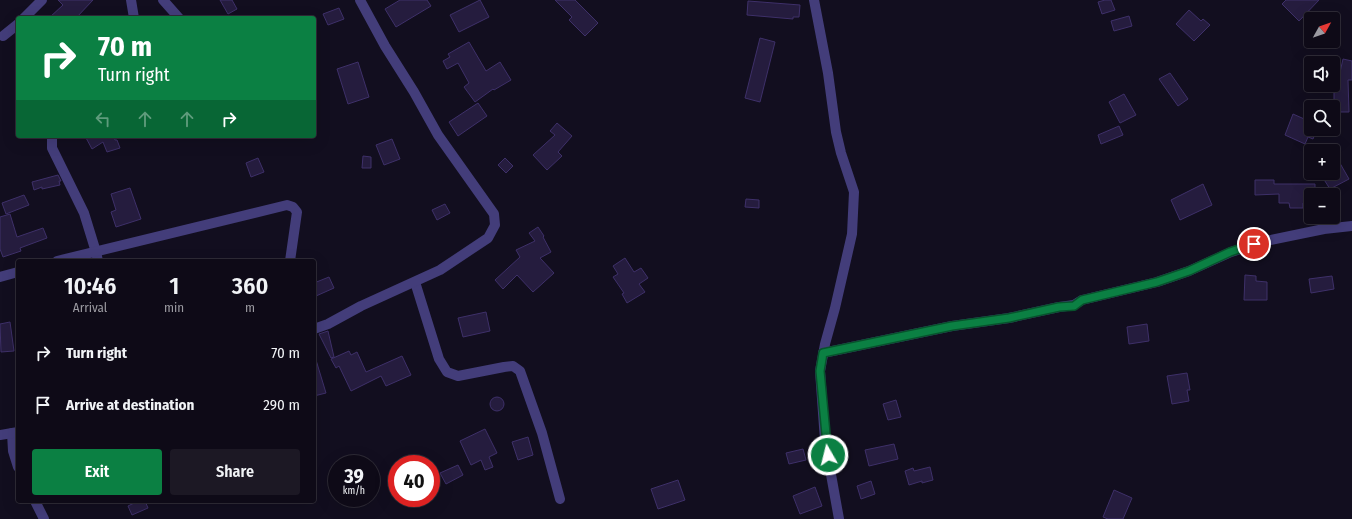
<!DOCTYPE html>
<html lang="en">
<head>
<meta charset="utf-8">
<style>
  :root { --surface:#0e0a17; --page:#1c1824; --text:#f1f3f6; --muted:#9b9aa1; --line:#2e2b36; --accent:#0b8043 }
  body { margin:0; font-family:"Fira Sans Condensed",sans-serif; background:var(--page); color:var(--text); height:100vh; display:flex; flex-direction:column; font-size:15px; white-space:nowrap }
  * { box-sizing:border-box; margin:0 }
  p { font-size:13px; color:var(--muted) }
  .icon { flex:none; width:22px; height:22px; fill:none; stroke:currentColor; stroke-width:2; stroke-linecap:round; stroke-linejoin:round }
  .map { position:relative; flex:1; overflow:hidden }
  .sheet { position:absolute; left:16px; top:259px; width:300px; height:244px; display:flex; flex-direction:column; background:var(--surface); border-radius:4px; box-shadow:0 4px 16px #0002,0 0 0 1px var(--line) }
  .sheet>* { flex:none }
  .hud { position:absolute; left:16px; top:16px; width:300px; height:122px; border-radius:4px; box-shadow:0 4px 16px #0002,0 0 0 1px var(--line); background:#0b8043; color:#fff; overflow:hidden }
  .needle { width:26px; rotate:50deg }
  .buttons { position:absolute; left:1304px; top:12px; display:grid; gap:8px }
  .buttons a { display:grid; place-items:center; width:36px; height:36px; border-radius:4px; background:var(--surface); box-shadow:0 4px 16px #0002,0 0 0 1px var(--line); font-size:20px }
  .speed { position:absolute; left:328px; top:455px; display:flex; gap:8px; font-size:20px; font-weight:700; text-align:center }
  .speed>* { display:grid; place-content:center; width:52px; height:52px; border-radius:50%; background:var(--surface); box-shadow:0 4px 16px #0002,0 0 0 1px var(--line); line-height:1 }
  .speed small { font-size:10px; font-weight:400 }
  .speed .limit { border:6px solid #d22; background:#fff; color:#111 }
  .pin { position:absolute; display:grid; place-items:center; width:34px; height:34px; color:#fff; margin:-17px; border:2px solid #fff; border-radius:50%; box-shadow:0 1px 4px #0007 }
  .me { position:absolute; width:44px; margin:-22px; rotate:352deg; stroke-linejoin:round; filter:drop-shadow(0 0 3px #0008) }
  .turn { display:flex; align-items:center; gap:14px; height:84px; padding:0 16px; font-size:18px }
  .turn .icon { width:52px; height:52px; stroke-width:2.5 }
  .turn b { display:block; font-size:28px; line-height:34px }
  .lanes { display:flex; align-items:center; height:38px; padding:0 16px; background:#0003; justify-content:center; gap:20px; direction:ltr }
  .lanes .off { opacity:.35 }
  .eta { display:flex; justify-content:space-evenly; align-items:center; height:68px; text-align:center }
  .eta b { font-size:24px; font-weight:600; line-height:28px }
  .primary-button { display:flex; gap:8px; margin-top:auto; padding:8px 16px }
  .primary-button a { flex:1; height:46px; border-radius:4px; background:var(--accent); color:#fff; font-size:16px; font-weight:600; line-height:46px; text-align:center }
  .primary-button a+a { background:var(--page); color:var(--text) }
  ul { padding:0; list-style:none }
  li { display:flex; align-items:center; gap:12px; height:52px; padding:0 16px }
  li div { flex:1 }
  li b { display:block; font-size:15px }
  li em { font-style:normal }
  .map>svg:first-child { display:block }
</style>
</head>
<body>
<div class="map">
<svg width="1352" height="519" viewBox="0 0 1352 519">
  <rect width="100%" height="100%" fill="#120e1f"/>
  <g fill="#251c3e" stroke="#3e3069">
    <polygon points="58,0 93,0 76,18 49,18 63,5"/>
    <polygon points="220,0 232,0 237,9 228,14"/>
    <polygon points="400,0 427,0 431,6 396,27 385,9"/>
    <polygon points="480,0 489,17 459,32 450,15"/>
    <polygon points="555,0 575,0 598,23 585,36 569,20 572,17"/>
    <polygon points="1105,0 1111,0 1115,10 1102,14 1098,2"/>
    <polygon points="1286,0 1319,0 1299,21 1282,4"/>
    <polygon points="748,1 800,5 799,17 793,17 793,19 747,15"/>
    <polygon points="339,8 344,19 328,25 323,14"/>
    <polygon points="1189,10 1201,21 1203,19 1210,25 1194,41 1176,24"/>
    <polygon points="1129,16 1132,26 1114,31 1111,21"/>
    <polygon points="760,38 775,42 760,102 745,98"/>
    <polygon points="469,42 486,71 500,62 511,80 494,90 493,89 475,102 464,87 469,83 458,63 447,69 443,61 450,57 448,54"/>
    <polygon points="1343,59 1352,61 1352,80 1348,80 1349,112 1334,112 1334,90 1336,90"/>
    <polygon points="358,62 369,97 348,104 337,69"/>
    <polygon points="1170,73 1188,99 1178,106 1159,79"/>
    <polygon points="1124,94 1136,115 1120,123 1109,102"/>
    <polygon points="478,103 487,116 458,136 449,122"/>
    <polygon points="1293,114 1311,122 1311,129 1317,129 1313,139 1308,137 1305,144 1285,135"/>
    <polygon points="557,123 572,136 558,152 562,156 547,170 533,155 555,135 550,131"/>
    <polygon points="1119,126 1123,135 1101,144 1098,135"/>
    <polygon points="85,136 115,136 114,137 115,140 117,140 120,148 107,152 103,142 92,149"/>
    <polygon points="392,139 400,159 384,165 376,145"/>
    <polygon points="1333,151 1349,179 1330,189 1323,178 1333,173"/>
    <polygon points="363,156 371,157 371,168 362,168"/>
    <polygon points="258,158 264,172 251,177 246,163"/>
    <polygon points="505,158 513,166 506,173 498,165"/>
    <polygon points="58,175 61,181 59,181 60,185 42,189 42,187 34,190 32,182"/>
    <polygon points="1255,180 1274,180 1274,184 1315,184 1315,195 1311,195 1311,201 1309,201 1309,203 1303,203 1303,208 1290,208 1289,203 1279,203 1279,194 1255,195"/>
    <polygon points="1203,184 1212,205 1180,220 1171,200"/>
    <polygon points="130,188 141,219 116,227 111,212 116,210 111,194"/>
    <polygon points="24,195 29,205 6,214 2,203"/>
    <polygon points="746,199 759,200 759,208 745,207"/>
    <polygon points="445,204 450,213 437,220 432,210"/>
    <polygon points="10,214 17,237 43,228 47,238 20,248 21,251 3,257 0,249 0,217"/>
    <polygon points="538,227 544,236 543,237 551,252 540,258 554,273 533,292 517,275 503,289 495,280 520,257 516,250 535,241 529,233"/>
    <polygon points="625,258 634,272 641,268 648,278 639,284 645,292 627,303 622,294 624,293 613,277 618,274 613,266"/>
    <polygon points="1245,275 1256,276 1256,281 1267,282 1267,300 1244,300"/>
    <polygon points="1332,276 1334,289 1311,293 1309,279"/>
    <polygon points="329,277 334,288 316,296 314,291 314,283"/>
    <polygon points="486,312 490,331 463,337 458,318"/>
    <polygon points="10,322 14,351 1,352 0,324"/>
    <polygon points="1147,324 1149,341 1129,344 1127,327"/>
    <polygon points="328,331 334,357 331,358 319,334"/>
    <polygon points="349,351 351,355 357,352 366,372 402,356 411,375 386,386 381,376 351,391 339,366 336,368 331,359"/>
    <polygon points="314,360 316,360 326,393 314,396"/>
    <polygon points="1187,373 1190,390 1187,390 1189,401 1172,404 1167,376"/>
    <circle cx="497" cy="404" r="7"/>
    <polygon points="896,400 901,417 888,420 883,404"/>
    <polygon points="485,429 497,453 489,457 493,467 485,470 481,460 471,465 460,441"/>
    <polygon points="528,437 533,455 518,460 512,442"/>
    <polygon points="894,444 898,459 869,466 865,450"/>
    <polygon points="803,449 806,460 789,464 786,453"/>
    <polygon points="458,465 463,475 446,484 440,473"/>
    <polygon points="930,467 933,480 922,483 922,481 909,485 905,471 913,468 914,471"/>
    <polygon points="678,480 685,500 658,509 651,489"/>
    <polygon points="871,481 875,494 861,499 857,486"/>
    <polygon points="815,487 822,506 800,514 793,496"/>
    <polygon points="1114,490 1132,498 1123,519 1108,519 1103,517"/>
    <polygon points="138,501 145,501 148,508 132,515 128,506"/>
  </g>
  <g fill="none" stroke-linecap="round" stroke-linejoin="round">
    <g stroke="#433d7a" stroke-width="10">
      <polyline points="131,0 134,18"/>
      <polyline points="163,0 179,18"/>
      <polyline points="814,0 828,73 836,132 841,153 854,192 852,234 835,308 825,344 820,371 825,441 839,519"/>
      <polyline points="24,18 42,0"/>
      <polyline points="3,36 18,24"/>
      <polyline points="52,136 52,148 84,213 96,252 98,261"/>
      <polyline points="57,261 287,205 293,207 297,212 290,261"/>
      <polyline points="0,277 18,272"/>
      <polyline points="415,282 439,359 447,372 458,376 504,367 513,366 520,371 542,433 560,499"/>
      <polyline points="314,329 328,324 361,306 440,270 488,238 495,225 494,214 438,135 414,92 385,46 360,0"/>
      <polyline points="823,353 952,326 1009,318 1059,307 1074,305 1082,300 1157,282 1189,271 1231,252 1266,241 1324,229 1352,226"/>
      <polyline points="12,433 13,451 18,467"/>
      <polyline points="0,435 18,432"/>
      <polyline points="35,501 44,519"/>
    </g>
  </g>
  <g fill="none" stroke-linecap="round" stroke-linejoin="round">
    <defs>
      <polyline id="route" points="828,455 820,371 823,353 952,326 1009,318 1059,307 1074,306 1082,300 1157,282 1189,271 1230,252 1254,244"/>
    </defs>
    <use href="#route" stroke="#07532c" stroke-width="10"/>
    <use href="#route" stroke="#0b8043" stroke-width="7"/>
  </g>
</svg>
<div class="buttons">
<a><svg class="needle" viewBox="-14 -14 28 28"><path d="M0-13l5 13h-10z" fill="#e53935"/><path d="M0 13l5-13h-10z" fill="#9b9aa1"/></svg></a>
<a><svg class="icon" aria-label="sound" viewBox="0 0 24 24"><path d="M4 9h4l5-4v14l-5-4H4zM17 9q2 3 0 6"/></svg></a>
<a><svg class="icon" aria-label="search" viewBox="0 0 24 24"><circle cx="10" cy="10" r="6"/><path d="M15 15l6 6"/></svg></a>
<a>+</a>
<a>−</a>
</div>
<div class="speed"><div>39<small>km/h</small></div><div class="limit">40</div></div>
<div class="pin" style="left:1254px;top:244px;background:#d93025"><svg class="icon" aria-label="arrive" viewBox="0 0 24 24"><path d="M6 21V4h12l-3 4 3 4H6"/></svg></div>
<svg class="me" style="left:828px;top:455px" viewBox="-20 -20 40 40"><circle r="17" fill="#0b8043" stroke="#fff" stroke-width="3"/><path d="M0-11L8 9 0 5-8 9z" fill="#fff"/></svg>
<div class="hud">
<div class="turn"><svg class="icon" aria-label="right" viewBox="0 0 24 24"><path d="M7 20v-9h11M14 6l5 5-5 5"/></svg><div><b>70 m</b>Turn right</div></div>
<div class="lanes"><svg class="icon off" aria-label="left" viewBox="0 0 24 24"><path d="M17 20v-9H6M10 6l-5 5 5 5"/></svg><svg class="icon off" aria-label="ahead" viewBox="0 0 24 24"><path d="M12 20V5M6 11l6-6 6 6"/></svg><svg class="icon off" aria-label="ahead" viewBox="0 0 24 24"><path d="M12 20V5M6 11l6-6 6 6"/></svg><svg class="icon" aria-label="right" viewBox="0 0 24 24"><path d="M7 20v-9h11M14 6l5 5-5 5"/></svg></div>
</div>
<section class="sheet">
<div class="eta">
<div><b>10:46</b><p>Arrival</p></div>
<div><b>1</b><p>min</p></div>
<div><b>360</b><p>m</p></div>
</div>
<ul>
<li><svg class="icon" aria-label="right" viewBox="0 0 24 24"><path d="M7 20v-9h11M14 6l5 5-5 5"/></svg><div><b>Turn right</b></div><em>70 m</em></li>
<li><svg class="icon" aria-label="arrive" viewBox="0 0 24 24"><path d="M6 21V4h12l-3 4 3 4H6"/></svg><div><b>Arrive at destination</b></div><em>290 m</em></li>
</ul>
<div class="primary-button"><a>Exit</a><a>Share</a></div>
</section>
</div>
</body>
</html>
